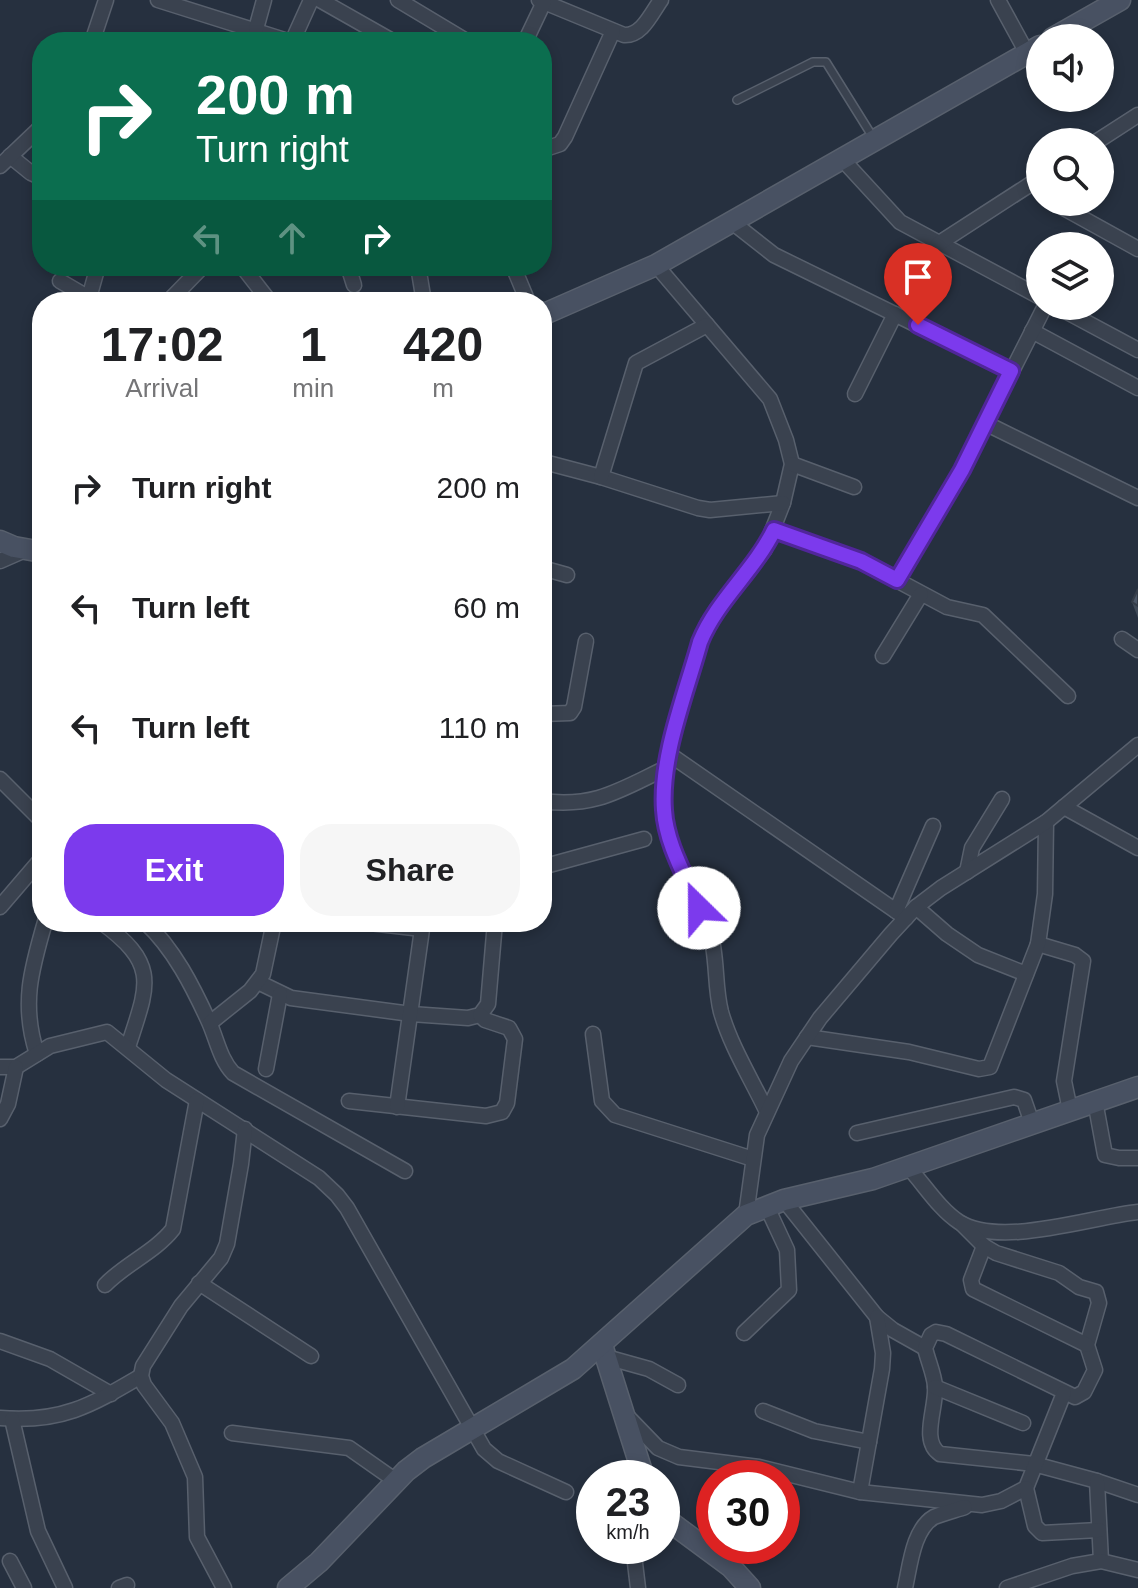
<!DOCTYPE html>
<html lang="en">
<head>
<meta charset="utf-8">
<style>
  :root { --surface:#fff; --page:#f6f6f6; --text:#202124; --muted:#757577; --accent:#7c3aed }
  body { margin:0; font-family:Helvetica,sans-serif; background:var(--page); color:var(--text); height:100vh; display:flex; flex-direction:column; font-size:30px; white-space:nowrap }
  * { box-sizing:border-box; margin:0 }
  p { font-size:26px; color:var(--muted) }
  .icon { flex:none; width:44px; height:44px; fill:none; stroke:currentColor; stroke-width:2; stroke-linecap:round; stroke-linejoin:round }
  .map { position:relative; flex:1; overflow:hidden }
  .side { position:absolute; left:32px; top:292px; width:520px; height:640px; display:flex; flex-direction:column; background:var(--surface); border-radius:32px; box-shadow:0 4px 12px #0003 }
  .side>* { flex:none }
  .top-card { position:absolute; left:32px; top:32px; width:520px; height:244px; border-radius:32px; box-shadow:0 4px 12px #0003; background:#0b6e4f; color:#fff; overflow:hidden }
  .tools { position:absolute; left:1026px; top:24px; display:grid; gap:16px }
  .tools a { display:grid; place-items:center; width:88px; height:88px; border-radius:50%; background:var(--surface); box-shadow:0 4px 12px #0003; font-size:40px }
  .speed { position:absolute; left:576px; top:1460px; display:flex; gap:16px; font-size:40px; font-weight:700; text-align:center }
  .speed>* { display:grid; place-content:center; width:104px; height:104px; border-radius:50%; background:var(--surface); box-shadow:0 4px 12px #0003; line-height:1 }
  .speed small { font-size:20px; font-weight:400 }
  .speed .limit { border:12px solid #d22; background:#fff; color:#111 }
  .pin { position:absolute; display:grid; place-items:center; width:68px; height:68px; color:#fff; margin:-82px -34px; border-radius:50% 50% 50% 0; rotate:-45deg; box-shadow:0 0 8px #0007 }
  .pin .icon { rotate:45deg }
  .me { position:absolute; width:88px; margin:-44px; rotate:337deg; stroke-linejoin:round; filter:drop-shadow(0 0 6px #0008) }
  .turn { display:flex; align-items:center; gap:28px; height:168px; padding:0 32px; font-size:36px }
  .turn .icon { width:104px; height:104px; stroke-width:2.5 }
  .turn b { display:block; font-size:56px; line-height:68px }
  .lanes { display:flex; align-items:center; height:76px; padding:0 32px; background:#0003; justify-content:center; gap:40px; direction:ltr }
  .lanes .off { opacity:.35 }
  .eta { display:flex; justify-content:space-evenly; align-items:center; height:136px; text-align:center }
  .eta b { font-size:48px; font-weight:600; line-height:56px }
  .primary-button { display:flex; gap:16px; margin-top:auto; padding:16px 32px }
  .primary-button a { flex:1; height:92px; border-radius:32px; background:var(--accent); color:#fff; font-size:32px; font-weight:600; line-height:92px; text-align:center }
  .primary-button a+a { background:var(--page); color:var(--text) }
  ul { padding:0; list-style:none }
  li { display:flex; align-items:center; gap:24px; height:120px; padding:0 32px }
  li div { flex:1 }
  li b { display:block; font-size:30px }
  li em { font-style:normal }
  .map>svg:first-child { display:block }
</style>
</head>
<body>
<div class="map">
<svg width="1138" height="1588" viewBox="0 0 1138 1588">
  <rect width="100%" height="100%" fill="#26303f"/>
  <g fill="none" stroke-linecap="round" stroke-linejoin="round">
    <defs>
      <polyline id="lane" points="737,100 813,62 826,62 874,139"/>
      <g id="street">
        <polyline points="158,0 291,42"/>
        <polyline points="320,0 394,42"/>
        <polyline points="398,0 468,42"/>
        <path d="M 539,0 L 624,35 C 642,36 651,14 661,0"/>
        <polyline points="998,0 1027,53"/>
        <polyline points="256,29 264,0"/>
        <polyline points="92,42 106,0"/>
        <polyline points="292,42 311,0"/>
        <polyline points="525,42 544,2"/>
        <polyline points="1096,142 1138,115"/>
        <polyline points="542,150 560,144 565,137 613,31"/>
        <polyline points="10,156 31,173 42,178"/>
        <polyline points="843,160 900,222 1040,297"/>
        <polyline points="0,166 42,126"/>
        <polyline points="1053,202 1138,249"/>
        <polyline points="732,222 774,255 1011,371"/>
        <polyline points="938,244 1040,178"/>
        <path d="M 656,265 L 770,399 L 786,440 L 792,464 L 783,503 L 765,549 L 708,623 L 700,642 C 685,695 661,753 664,808 C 665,851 695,889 709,928 C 718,955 714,985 721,1012 C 731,1047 752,1080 767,1112"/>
        <polyline points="242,266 270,302"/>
        <polyline points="348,266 354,285"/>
        <polyline points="418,266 424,302"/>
        <polyline points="513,266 528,302"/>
        <polyline points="60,281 96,302"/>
        <polyline points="89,298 98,266"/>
        <polyline points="168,302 203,266"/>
        <polyline points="1056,306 1138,350"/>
        <polyline points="1032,331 1138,388"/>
        <polyline points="855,394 895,314"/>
        <polyline points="985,423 1138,498"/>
        <polyline points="548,463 601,477 698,508 710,510 783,503"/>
        <polyline points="792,464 854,487"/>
        <polyline points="601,477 636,363 707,325"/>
        <polyline points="774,530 861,561 947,607 983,615 1068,696"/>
        <polyline points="0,561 25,550"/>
        <polyline points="542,568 567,575"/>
        <polyline points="897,580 962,470 1045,306"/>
        <polyline points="1122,639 1138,650"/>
        <polyline points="883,656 921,594"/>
        <polyline points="542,714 570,713 574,707 586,641"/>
        <polyline points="669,754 906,918"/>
        <polyline points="0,779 42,821"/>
        <path d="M 542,801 C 595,808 620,790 666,768"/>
        <polyline points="1064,807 1138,848"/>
        <polyline points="542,867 644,839"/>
        <polyline points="967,872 972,848 1002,799"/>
        <polyline points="0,907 42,858"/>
        <polyline points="916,907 947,934 978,955 1026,974"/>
        <polyline points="896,911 933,826"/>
        <path d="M 101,922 C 160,965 148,985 128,1047"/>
        <path d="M 145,922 C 174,949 193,987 209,1022 C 217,1040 220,1059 233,1073 L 405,1171"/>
        <polyline points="361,922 422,929"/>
        <polyline points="1038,944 1075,955 1083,961 1064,1081 1070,1110"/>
        <polyline points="258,982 291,998 411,1014 468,1018 480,1015 488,1004 495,922"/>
        <polyline points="210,1023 250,991 263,974 274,922"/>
        <polyline points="593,1034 602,1101 615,1115 753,1159"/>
        <polyline points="807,1037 909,1052 979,1069 990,1067 1038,944 1045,894 1046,822"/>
        <path d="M 37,1054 C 21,1005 31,970 45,922"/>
        <polyline points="0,1067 16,1067 50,1046 107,1032 166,1080 319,1178 337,1195 347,1208 484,1449 498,1461 566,1492"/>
        <polyline points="266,1069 280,994"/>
        <polyline points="349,1101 486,1116 502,1112 507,1103 515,1039 509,1028 485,1020 480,1015"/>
        <polyline points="1095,1101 1105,1155 1119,1158 1138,1158"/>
        <polyline points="397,1107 423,922"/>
        <polyline points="0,1119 8,1104 16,1067"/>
        <polyline points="857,1133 1014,1097 1024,1100 1032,1123"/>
        <path d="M 908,1167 C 924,1184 939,1209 959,1222 C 1001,1248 1090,1217 1138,1212"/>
        <polyline points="784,1200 877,1317 893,1330 925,1348"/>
        <polyline points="746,1215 757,1135 791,1061 820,1018 891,934 916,907 941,888 1046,822 1138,745"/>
        <path d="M 962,1224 L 984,1246 L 996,1253 L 1059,1273 L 1079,1287 L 1096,1292 L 1099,1303 L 1087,1345 L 1095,1370 L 1084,1392 L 1075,1397 L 946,1334 L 936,1332 L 931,1335 L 925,1348 C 928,1361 934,1374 935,1386 C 937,1407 920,1441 940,1454 L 1034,1464 L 1097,1481 L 1138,1495"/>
        <polyline points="984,1246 971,1280 973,1289 1087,1345"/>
        <polyline points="199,1283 311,1356"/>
        <path d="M 105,1285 C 125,1264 155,1252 173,1229 L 197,1100"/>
        <polyline points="744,1333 789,1290 787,1250 767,1207"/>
        <polyline points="0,1341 50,1359 111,1394"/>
        <polyline points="606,1357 649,1369 678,1385"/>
        <polyline points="935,1387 1023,1423"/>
        <polyline points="763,1411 814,1431 869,1442"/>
        <polyline points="626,1415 658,1448 679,1457 759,1467 860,1492 982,1505 1001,1501 1026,1488 1064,1393"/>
        <path d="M 0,1418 C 61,1423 90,1406 141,1376"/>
        <polyline points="12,1419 38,1531 65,1588"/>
        <polyline points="232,1433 349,1448 396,1481"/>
        <polyline points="1097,1481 1101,1561"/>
        <polyline points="1026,1488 1035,1526 1042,1533 1099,1530"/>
        <polyline points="860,1492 882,1369 883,1353 877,1317"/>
        <polyline points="10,1561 24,1588"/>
        <polyline points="635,1563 638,1588"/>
        <polyline points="119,1588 127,1585"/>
        <polyline points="224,1588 197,1537 195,1477 172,1423 144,1385 141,1376 143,1366 181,1306 221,1258 227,1244 241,1164 245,1129"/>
        <path d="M 905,1588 C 910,1566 913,1529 934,1517 C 944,1513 956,1510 965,1507"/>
        <polyline points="1007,1588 1072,1566 1101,1561 1138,1570"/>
      </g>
      <g id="secondary">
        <polyline points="1053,38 1120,0"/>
        <polyline points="542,315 656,265 1040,46"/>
        <polyline points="0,541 14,547 42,552"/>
        <polyline points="602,1345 644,1478"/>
        <polyline points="662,1516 731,1567 750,1588"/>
        <polyline points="288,1588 319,1562 406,1471 423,1458 573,1369 746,1215 784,1200 873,1179 1138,1087"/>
      </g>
    </defs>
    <use href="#lane" stroke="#58606d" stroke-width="10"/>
    <use href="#street" stroke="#58606d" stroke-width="17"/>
    <use href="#secondary" stroke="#58606d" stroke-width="23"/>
    <use href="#lane" stroke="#3a424f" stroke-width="7"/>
    <use href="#street" stroke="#3a424f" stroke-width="14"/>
    <use href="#secondary" stroke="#485162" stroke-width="20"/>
  </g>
  <polygon fill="#414b59" points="1138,589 1138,618 1132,602"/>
  <polygon fill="#4c5768" stroke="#353d49" stroke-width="2" points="1138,589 1138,606 1132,602"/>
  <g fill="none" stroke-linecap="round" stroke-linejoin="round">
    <defs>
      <path id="route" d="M 699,908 C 686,877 666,844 664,810 C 660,757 686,693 700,642 C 717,600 754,571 774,530 L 861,561 L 897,580 L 962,470 L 1011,371 L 918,325"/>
    </defs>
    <use href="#route" stroke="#51269a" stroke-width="20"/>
    <use href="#route" stroke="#7c3aed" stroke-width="14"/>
  </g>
</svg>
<div class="tools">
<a><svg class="icon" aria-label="sound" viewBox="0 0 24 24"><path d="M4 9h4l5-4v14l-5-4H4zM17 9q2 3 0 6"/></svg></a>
<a><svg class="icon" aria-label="search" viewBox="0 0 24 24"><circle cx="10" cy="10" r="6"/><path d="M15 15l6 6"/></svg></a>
<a><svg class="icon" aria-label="layers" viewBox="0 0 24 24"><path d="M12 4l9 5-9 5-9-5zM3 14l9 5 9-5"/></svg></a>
</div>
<div class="speed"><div>23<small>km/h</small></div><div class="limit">30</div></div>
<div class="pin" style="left:918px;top:325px;background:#d93025"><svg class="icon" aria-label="arrive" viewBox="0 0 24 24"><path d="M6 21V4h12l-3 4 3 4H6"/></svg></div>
<svg class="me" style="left:699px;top:908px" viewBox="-20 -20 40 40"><circle r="19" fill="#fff"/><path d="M0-13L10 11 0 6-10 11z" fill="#7c3aed"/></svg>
<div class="top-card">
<div class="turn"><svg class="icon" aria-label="right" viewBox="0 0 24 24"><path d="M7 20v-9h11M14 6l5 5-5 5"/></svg><div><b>200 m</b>Turn right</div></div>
<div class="lanes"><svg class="icon off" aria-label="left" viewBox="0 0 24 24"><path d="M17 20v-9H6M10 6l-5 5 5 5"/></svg><svg class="icon off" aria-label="ahead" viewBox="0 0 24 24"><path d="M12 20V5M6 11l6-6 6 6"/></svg><svg class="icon" aria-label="right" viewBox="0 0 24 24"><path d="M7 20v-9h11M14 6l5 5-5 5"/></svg></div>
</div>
<section class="side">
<div class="eta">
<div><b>17:02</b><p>Arrival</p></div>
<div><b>1</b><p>min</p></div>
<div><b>420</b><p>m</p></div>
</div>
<ul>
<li><svg class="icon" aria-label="right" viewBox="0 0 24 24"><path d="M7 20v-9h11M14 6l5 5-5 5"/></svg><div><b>Turn right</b></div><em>200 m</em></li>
<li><svg class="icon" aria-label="left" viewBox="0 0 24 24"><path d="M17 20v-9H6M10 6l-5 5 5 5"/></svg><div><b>Turn left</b></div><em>60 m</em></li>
<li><svg class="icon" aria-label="left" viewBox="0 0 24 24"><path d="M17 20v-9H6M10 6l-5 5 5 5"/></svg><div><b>Turn left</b></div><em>110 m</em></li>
</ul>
<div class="primary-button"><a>Exit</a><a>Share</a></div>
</section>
</div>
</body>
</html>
